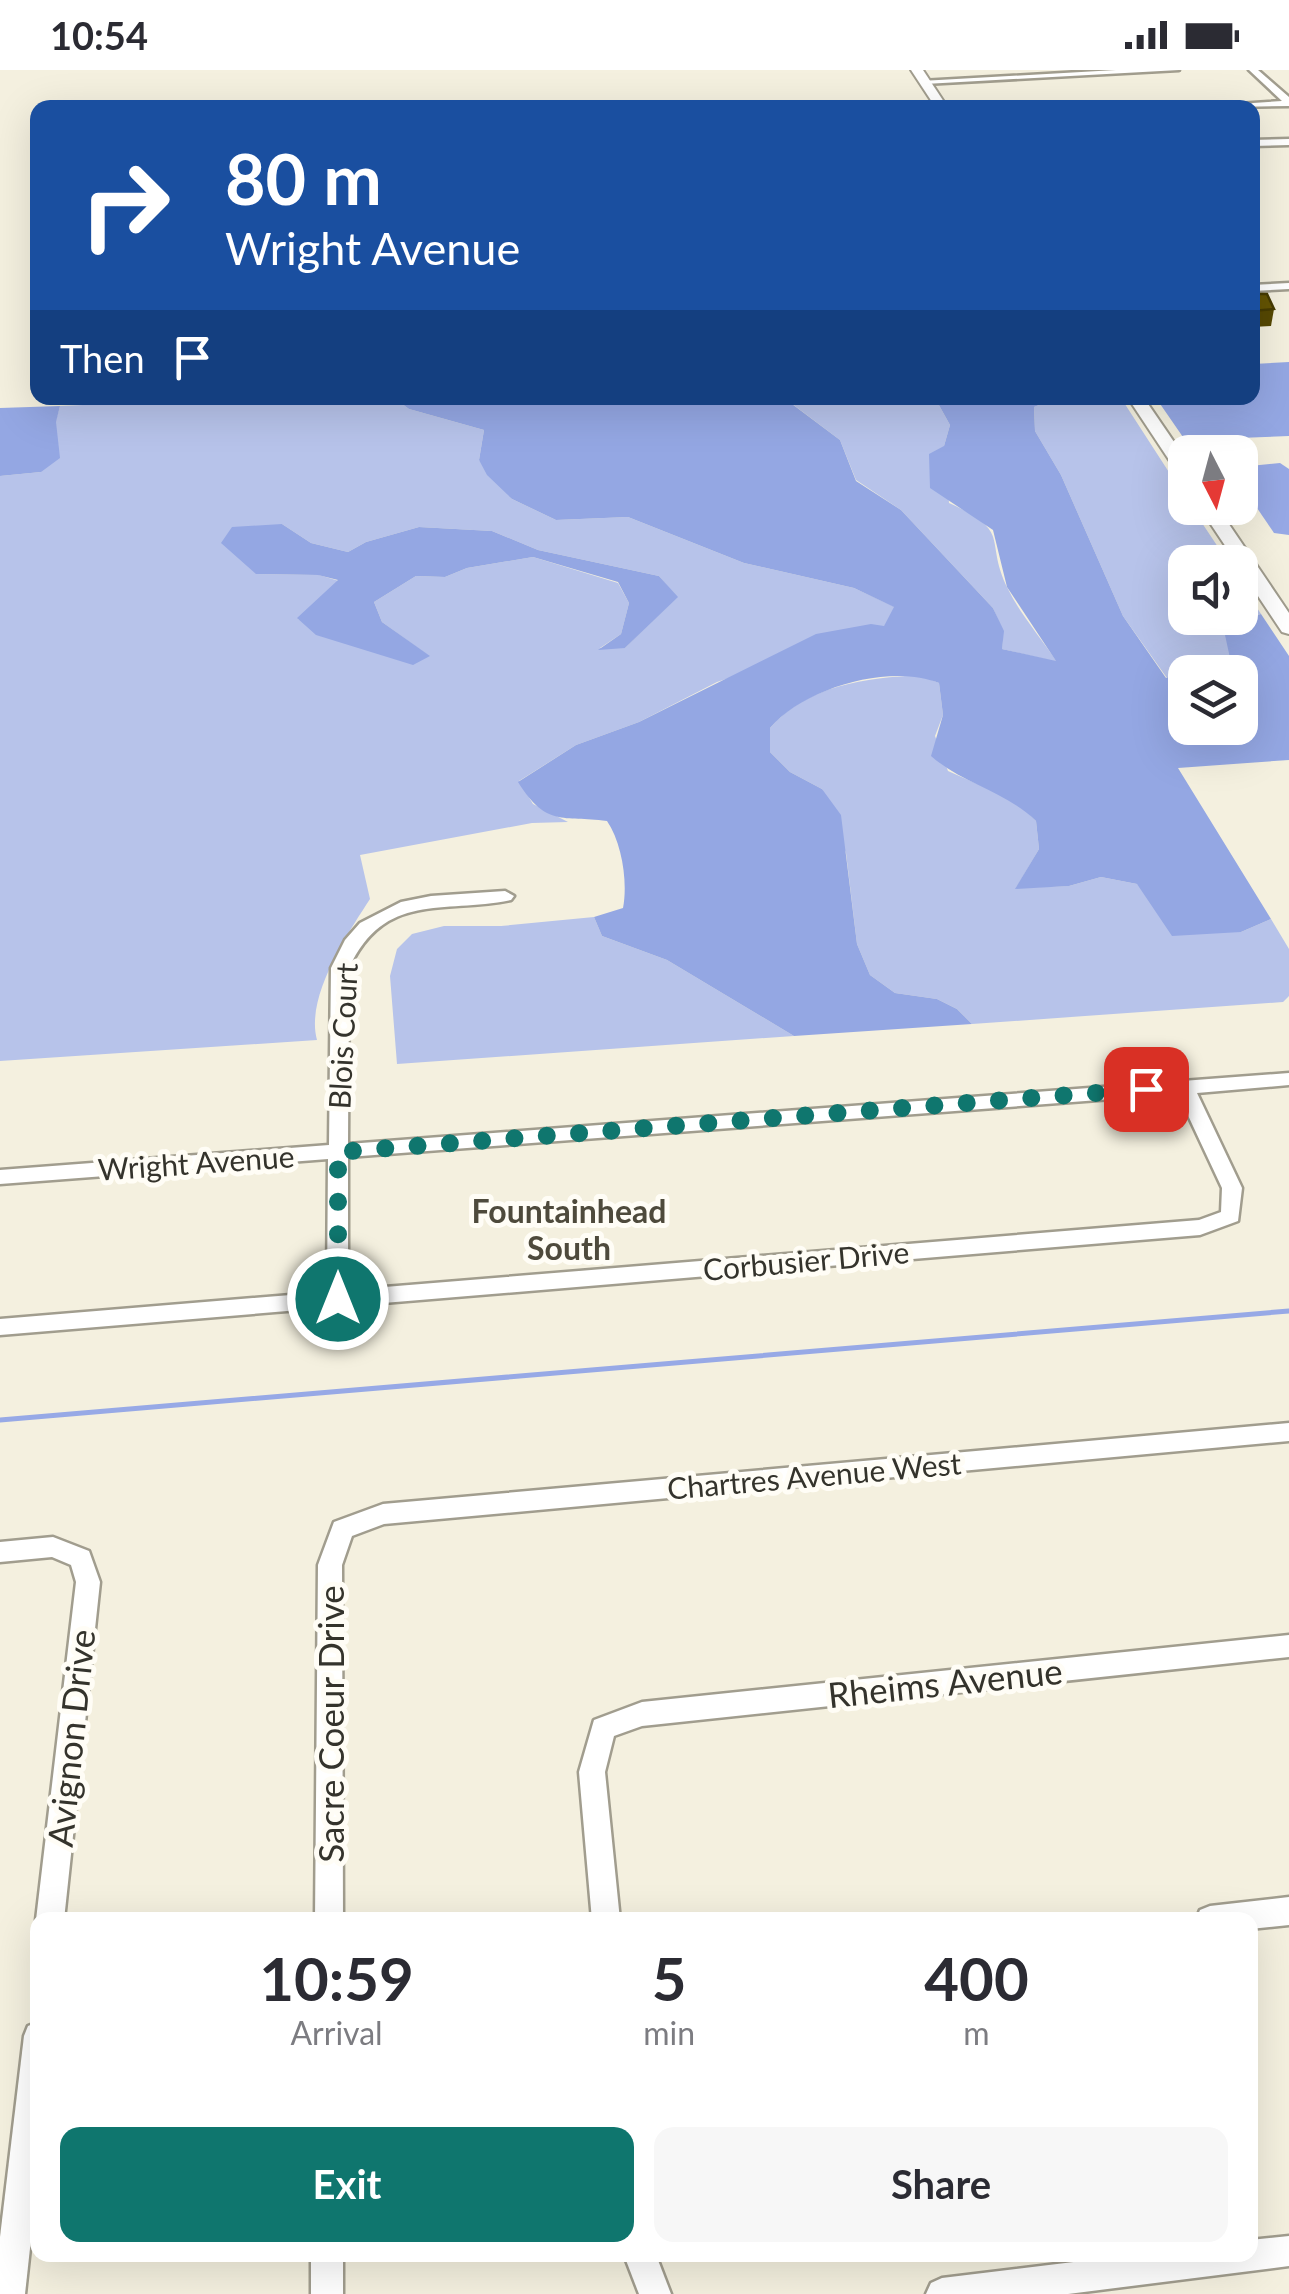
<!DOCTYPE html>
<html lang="en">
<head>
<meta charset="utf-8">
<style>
  :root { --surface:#fff; --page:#f7f7f7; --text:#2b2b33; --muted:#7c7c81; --accent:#0f766e }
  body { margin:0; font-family:Lato,sans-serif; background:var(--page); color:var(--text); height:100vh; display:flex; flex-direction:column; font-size:38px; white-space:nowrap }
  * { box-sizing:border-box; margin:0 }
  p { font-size:32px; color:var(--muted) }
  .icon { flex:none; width:55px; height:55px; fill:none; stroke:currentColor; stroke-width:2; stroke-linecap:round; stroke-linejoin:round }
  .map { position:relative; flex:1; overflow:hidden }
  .panel { position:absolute; left:30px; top:1842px; width:1228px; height:350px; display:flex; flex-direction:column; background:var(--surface); border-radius:20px; box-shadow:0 10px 40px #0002 }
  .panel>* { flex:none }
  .guide { position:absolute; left:30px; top:30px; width:1230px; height:305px; border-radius:20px; box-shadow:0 10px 40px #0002; background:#1a4fa0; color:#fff; overflow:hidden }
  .needle { width:65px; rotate:174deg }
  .fabs { position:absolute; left:1168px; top:365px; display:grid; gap:20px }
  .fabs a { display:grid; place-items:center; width:90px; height:90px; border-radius:20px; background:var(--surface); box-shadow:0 10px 40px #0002; font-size:50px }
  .pin { position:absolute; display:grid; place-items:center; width:85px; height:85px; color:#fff; margin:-42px; border-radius:20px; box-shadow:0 5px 15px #0006 }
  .me { position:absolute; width:110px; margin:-55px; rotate:0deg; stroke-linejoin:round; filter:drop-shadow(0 0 8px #0008) }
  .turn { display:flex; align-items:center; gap:35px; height:210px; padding:0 30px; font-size:45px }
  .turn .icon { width:130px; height:130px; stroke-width:2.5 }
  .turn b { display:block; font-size:70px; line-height:85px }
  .then { display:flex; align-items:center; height:95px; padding:0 30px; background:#0003; gap:20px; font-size:38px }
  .eta { display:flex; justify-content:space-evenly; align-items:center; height:170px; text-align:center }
  .eta b { font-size:60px; font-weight:700; line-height:70px }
  .cta { display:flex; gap:20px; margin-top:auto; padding:20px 30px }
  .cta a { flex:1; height:115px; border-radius:20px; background:var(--accent); color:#fff; font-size:40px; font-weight:700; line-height:115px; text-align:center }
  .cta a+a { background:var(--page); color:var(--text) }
  .status { display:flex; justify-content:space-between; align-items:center; height:70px; padding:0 50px; background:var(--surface); direction:ltr }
  .status svg { height:28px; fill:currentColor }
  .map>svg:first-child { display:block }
</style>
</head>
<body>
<div class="status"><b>10:54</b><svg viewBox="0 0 49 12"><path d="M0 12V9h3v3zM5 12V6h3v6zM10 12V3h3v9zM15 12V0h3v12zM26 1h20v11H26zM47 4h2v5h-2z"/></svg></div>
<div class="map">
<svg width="1289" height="2224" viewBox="0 0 1289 2224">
  <rect width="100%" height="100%" fill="#f4f0df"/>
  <g fill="#b7c3ea" fill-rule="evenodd">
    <path d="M 241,328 L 394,328 L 409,339 L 484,360 L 479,390 L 512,429 L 556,450 L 628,447 L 744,493 L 854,518 L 895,537 L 884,557 L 717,612 L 639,652 L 576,675 L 519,711 L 533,734 L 568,752 L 532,753 L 360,785 L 370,829 C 348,863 305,927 317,970 L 0,991 L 0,406 L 41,402 L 60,336 ZM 282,454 L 311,473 L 348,482 L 366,472 L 419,457 L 492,461 L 538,480 L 659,506 L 677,527 L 625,578 L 600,578 L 621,564 L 629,533 L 618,513 L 533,487 L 467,498 L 445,507 L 416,506 L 374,532 L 382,552 L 429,586 L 298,549 L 339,511 L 319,505 L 256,504 Z"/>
    <path d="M 815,328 L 935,328 L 950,355 L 944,376 L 949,433 C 1014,463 983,468 1008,519 C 1020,544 1041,568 1057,592 L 1002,579 L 1003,561 L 993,538 L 901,440 L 856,410 L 840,370 L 791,333 Z"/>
    <polygon points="1056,328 1121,328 1185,427 1185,438 1192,438 1228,492 1185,492 1185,548 1240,548 1240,512 1261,544 1242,550 1230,588 1167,608 1123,546 1061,405 1035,361 1034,337"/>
    <path d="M 920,605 L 939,613 L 943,645 L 935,666 L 948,701 L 1016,731 L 1036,751 L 1039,779 L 1016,818 L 1069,816 L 1101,807 L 1137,814 L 1241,862 L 1271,849 L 1289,879 L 1289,926 L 1283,932 L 972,954 L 957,939 L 937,929 L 895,923 L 870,905 L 857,874 L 846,783 L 822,719 L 790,702 L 770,682 L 770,658 C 807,615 866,608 920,605 Z"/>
    <polygon points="594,847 602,866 667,890 794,966 397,994 390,906 397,879 412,864 444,856 501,856"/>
  </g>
  <g fill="#94a7e3" fill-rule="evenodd">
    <polygon points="1289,292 1289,366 1185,370 1156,328 1252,328 1253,294"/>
    <path d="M 394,328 L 815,328 L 792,334 L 840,370 L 856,411 L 901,440 L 993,538 L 1004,561 L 1002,579 L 1056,591 L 1007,517 L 993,460 L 930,418 L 929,384 L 944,376 L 950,355 L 935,328 L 1056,328 L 1034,337 L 1035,361 L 1061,405 L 1123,546 L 1166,608 L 1230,588 L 1225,565 L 1242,550 L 1261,544 L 1289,586 L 1289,690 L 1178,698 L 1271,849 L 1241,862 L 1172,866 L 1137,814 L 1101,807 L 1069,816 L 1015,819 L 1039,779 L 1036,751 C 1005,721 963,714 931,686 L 943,645 L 939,613 C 890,593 804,618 770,658 L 770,682 L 790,702 L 822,719 L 841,745 L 857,874 L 870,905 L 895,923 L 937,929 L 957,939 L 972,954 L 794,966 L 667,890 L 602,866 L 594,847 L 623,838 C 628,812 622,773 607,751 C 562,745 547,758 518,712 L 576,675 L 639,652 L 816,564 L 871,554 L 884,556 L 894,537 L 854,518 L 744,493 L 628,447 L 556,450 L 512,429 L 487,405 L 479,390 L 484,360 L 409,339 ZM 1240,602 L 1240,658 L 1185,658 L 1185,602 Z"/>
    <polygon points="60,336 56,352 60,388 41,402 0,406 0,338"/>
    <polygon points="282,454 311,473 348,482 366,472 419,457 492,461 538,480 659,506 678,527 625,578 598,580 621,564 629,533 618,512 533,487 467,498 445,507 416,506 374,532 382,552 430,586 413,595 316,565 297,548 338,510 318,505 256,504 221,473 232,457"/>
  </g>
  <polygon fill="#97a9e6" points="1280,393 1289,399 1289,465 1274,463 1240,413 1240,397"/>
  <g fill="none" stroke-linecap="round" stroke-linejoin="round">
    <polyline stroke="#97a9e6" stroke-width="5" points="0,1350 1289,1241"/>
    <defs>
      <g id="minor">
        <polygon points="1116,0 1179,0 925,14 921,11"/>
        <polygon points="1249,0 1258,0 1289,27 1289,36 1177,38 1282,31"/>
        <polygon points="1289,69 1289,75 1252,76 1252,70"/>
        <polygon points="1289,213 1289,219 1252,221 1252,215"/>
        <path d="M 505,821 L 514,826 L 511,830 C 443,844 385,821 349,898 L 348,1074 L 1289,1003 L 1289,1015 L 1197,1023 L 1242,1118 L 1238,1151 L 1200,1165 L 0,1265 L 0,1249 L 327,1222 L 328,1089 L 0,1114 L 0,1100 L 329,1075 L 331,898 L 345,870 L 360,853 L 401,832 L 431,826 ZM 1178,1024 L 1222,1118 L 1221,1142 L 1199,1150 L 348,1220 L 348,1087 Z"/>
        <polygon points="1289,1353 1289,1371 384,1454 352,1466 342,1495 343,1850 315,1850 318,1495 334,1452 383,1434"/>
        <polygon points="53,1467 89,1481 100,1512 64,1850 38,1850 38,1853 36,1850 76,1512 71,1495 52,1487 0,1492 0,1472"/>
        <polygon points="1289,1565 1289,1587 642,1656 614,1666 605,1702 620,1850 592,1850 579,1702 594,1650 642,1632"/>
        <polygon points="1289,1827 1289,1855 1250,1859 1250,1850 1196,1850 1200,1840 1210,1836"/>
        <polygon points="38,1952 38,2105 25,2224 0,2224 0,2167 24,1966 28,1956"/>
        <polygon points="1289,2166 1289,2196 1068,2224 926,2224 931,2213 942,2208 1131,2185 1250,2185 1250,2170"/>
        <rect x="311" y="2185" width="32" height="39"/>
        <polygon points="624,2185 656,2185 671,2224 639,2224"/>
      </g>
      <g id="secondary">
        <polygon points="911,0 923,0 948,38 936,38"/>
        <polygon points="1128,328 1144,328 1185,388 1185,406 1179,405"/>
        <polygon points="1200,438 1218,438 1289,543 1289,564 1282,562 1240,499 1240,492 1236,492"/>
      </g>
    </defs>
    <use href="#minor" stroke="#a19d8e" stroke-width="5"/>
    <use href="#secondary" stroke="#a19d8e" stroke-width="4"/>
    <use href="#minor" fill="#fff" fill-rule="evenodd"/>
    <use href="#secondary" fill="#fff" fill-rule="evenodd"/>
  </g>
  <polygon fill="#564803" points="1252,224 1274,239 1271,256 1252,257"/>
  <polygon fill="#645403" stroke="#463b02" stroke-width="2.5" points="1252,224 1267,224 1274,239 1252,241"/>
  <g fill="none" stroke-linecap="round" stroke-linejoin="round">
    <polyline stroke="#0f766e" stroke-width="18" stroke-dasharray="0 32.4" points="338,1229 338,1082 1146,1019"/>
  </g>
  <g text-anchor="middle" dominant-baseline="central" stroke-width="10" stroke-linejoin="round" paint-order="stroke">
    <g font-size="30" fill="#34332c" stroke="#fffdf6">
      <text transform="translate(342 966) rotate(-87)">Blois Court</text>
      <text transform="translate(196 1092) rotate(-4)">Wright Avenue</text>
      <text transform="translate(806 1190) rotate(-5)">Corbusier Drive</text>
      <text transform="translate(814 1405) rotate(-5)">Chartres Avenue West</text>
    </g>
    <g font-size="32" font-weight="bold" fill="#4e4a3c" stroke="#fffdf6">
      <text x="569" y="1140">Fountainhead<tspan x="569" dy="37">South</tspan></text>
    </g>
    <g font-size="35" fill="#34332c" stroke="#fffdf6">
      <text transform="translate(945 1612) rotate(-6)">Rheims Avenue</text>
      <text transform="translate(330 1654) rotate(-90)">Sacre Coeur Drive</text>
      <text transform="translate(70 1668) rotate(-84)">Avignon Drive</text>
    </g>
  </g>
</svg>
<div class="fabs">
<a><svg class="needle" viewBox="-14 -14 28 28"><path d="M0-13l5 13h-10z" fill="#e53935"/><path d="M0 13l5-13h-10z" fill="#7c7c81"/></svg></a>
<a><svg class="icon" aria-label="sound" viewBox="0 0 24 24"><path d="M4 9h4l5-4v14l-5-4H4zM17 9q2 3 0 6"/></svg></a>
<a><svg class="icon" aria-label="layers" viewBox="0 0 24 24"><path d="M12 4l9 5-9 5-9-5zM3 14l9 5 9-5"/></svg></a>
</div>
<div class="pin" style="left:1146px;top:1019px;background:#d93025"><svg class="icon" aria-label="arrive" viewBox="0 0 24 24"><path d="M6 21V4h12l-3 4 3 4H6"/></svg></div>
<svg class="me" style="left:338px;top:1229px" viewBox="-20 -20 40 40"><circle r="17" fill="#0f766e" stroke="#fff" stroke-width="3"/><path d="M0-11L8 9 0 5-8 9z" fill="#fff"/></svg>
<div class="guide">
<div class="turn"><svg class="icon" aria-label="right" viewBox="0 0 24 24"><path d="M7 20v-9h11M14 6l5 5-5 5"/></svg><div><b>80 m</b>Wright Avenue</div></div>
<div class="then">Then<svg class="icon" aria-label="arrive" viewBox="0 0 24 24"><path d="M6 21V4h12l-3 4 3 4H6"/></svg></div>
</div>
<section class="panel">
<div class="eta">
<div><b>10:59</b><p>Arrival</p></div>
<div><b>5</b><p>min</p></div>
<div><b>400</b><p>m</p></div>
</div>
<div class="cta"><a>Exit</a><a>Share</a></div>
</section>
</div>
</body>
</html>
